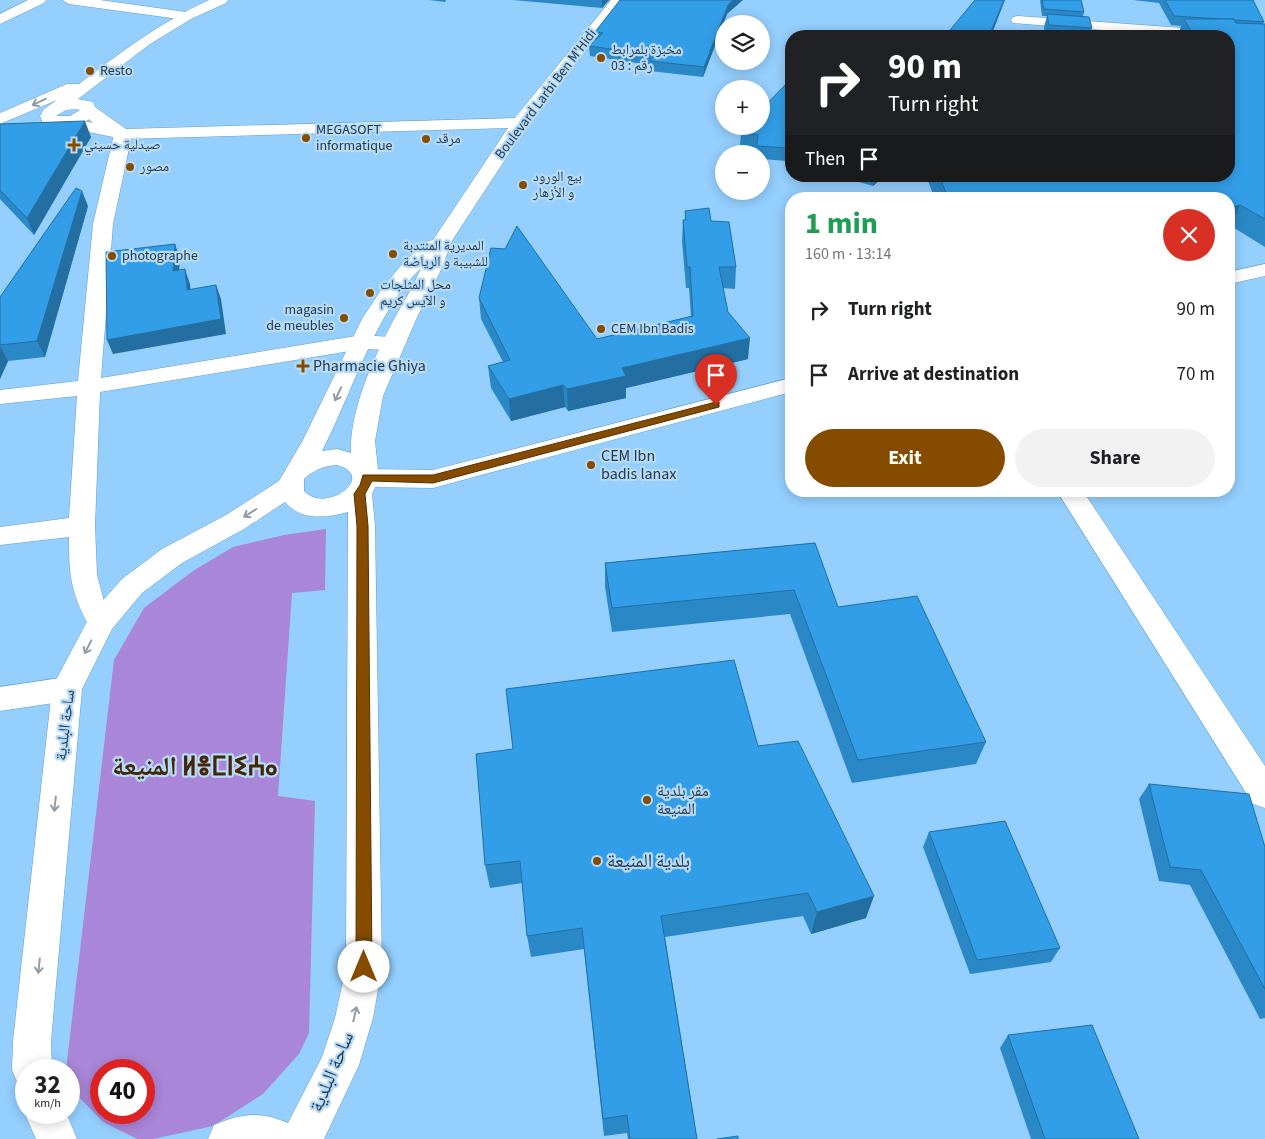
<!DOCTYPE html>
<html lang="en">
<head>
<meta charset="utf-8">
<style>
  :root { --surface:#fff; --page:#f2f2f2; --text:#202124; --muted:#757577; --accent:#854c00 }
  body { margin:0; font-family:"Source Sans 3","Noto Naskh Arabic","Noto Sans Tifinagh",sans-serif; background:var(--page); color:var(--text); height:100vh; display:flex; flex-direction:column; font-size:19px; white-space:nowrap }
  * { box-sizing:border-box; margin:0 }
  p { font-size:16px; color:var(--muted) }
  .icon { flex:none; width:28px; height:28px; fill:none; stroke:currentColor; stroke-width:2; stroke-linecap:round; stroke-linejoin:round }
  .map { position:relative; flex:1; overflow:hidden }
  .side { position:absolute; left:785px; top:192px; width:450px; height:305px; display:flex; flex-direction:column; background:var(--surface); border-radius:20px; box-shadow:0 2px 12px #0003 }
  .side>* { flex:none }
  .top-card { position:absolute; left:785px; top:30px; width:450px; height:152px; border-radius:20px; box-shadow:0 2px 12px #0003; background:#202124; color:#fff; overflow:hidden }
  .controls { position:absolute; left:715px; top:15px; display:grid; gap:10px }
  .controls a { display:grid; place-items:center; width:55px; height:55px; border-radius:50%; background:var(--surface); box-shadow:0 2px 12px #0003; font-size:25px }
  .speed { position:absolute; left:15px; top:1059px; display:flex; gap:10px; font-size:25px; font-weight:700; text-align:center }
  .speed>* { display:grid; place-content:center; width:65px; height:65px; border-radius:50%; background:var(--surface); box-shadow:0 2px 12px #0003; line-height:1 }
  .speed small { font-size:12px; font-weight:400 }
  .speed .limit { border:8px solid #d22; background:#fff; color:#111 }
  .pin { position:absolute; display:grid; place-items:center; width:42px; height:42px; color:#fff; margin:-51px -21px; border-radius:50% 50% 50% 0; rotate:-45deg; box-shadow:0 0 5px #0007 }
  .pin .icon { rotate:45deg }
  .me { position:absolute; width:55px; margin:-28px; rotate:0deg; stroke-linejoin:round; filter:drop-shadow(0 0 4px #0008) }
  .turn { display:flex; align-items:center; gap:18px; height:105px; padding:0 20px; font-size:22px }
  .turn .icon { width:65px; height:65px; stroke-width:2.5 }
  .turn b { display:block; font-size:35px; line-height:42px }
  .then { display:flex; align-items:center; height:48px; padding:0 20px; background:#0003; gap:10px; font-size:19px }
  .round { display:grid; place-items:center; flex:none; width:52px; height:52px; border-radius:26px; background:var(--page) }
  .overview { display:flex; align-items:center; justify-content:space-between; height:85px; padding:0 20px }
  h1 { font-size:30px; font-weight:700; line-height:38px; color:#1e9e55 }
  .action { display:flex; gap:10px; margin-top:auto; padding:10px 20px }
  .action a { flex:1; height:58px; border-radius:30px; background:var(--accent); color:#fff; font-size:20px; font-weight:700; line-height:58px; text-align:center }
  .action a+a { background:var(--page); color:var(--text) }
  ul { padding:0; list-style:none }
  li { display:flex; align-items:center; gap:15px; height:65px; padding:0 20px }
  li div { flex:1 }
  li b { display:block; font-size:19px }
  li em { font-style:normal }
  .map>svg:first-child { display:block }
</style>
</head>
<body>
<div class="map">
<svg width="1265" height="1139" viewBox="0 0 1265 1139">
  <rect width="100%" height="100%" fill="#94cffe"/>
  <path fill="#a986d7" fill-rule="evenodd" d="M 326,529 L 325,590 L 292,593 L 278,796 L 315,801 L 309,1033 L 299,1054 L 263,1094 L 213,1126 L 153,1139 L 137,1139 L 103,1122 L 69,1087 L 69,1070 L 66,1070 L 114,660 L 144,608 L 193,571 L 233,547 L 284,535 ZM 101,1070 L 144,1070 L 144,1112 L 101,1112 Z"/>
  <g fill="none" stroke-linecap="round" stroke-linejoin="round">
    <defs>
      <g id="minor">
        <polygon points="28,0 46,0 44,3 0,24 0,14"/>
        <polygon points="62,0 100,0 186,12 191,13 193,16 191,19 186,20 69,4"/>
        <polygon points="1018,16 1265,34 1265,42 1229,40 1229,36 1180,36 1013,23 1011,20 1013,17"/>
        <path d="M 123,129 L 129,130 L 132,134 L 113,224 L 101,378 L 362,335 L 403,338 L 406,343 L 403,348 L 395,350 L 362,349 L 100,392 L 95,526 L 97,575 L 104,601 L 115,622 L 111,630 L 101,633 L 91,630 C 71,593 69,578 69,537 L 0,545 L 0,527 L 69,518 L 77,396 L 0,404 L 0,390 L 78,381 L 93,224 L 114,134 L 117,130 Z"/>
        <polygon points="1265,264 1265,276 1229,284 1229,272"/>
        <polygon points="791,378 791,392 433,488 367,487 358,484 354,478 358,472 367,469 433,470"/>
        <polygon points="1057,491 1083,491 1265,766 1265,808 1253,804"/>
        <polygon points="67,677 78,680 82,689 78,698 67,701 0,711 0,687"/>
      </g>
      <g id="tertiary">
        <path d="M 611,0 L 625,0 L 527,126 L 453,239 L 440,272 L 418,315 L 383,396 L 375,441 L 379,479 L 372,494 L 375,526 L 382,967 L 373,1018 L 359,1065 L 324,1139 L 208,1139 L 214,1125 C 242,1113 260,1111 288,1123 L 322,1057 L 335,1018 L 346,967 L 348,512 C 326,518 301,521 285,502 L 244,529 L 182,563 L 142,593 L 112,629 L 82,689 L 51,1041 L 52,1070 L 26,1070 L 26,1087 L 18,1084 L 12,1070 L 13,1041 L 52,689 L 56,680 L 91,614 L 122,579 L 162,549 L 226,515 L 279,481 L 303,440 L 362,319 L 383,287 L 404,262 L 428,241 L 433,240 L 508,128 L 123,139 L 59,126 L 57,122 L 59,118 L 65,117 L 93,123 L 81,111 L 83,107 L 95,107 L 126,129 L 515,118 ZM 421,268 C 415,283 406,298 398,312 C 377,350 349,409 351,453 L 337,449 L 322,451 C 351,396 376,310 421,268 ZM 337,465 C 378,476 326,515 304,491 L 304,479 C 314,470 323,466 337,465 Z"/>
        <polygon points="26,1106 26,1112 66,1112 77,1139 36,1139 24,1112"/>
      </g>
      <path id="secondary" d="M 209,0 L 228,0 L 226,3 L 191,19 L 150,44 L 78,99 L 93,102 L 97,111 C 85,129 61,130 43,123 L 40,116 L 44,109 L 57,100 L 0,124 L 0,113 L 67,84 L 79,84 C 121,52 161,22 209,0 ZM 76,109 L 80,110 L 70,116 L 56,116 L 66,110 Z"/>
    </defs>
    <use href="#minor" stroke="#659ecb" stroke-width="1"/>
    <use href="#tertiary" stroke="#659ecb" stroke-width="1"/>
    <use href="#secondary" stroke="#659ecb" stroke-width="1"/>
    <use href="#minor" fill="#fff" fill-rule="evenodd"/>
    <use href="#tertiary" fill="#fff" fill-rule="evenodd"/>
    <use href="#secondary" fill="#fff" fill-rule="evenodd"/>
  </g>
  <g fill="#2b88c7">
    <polygon points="429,0 446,0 445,2"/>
    <polygon points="513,0 609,0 602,8"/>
    <polygon points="1040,0 1081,0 1084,12 1083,16 1092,28 1089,36 1045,36 1044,27 1047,16 1042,16"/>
    <polygon points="1133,0 1253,0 1264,22 1263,24 1265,24 1265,247 1231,226 1229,199 935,199 926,176 1229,176 1229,36 1178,36 1181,26 1171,25 1159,3"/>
    <polygon points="727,14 703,77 650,71 650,65 590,56 589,46 595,41 595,32"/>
    <polygon points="791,84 791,171 786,171 787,161 761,159 761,154 756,154 757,148 740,146 741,133"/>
    <polygon points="0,124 91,137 34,235 0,199"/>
    <polygon points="838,176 884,176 873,186"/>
    <polygon points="88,206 45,357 8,361 0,379 0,297"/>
    <polygon points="685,211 711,221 736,267 735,289 723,288 728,312 748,359 626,388 626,398 568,411 565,407 511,421 491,388 488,366 503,362 481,319 479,298 597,339 691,316 689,288 686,288 682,241 683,220 685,220"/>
    <polygon points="815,543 838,607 986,742 976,764 852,783 790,614 612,632 605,587 605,563"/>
    <polygon points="758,746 866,918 811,934 803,916 665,937 697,1139 628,1139 627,1133 604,1136 584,949 531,957 527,936 522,883 490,888 485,865"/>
    <polygon points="1149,784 1265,847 1265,1018 1260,1019 1190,885 1159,881 1139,799"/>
    <polygon points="929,832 1060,948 1051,962 970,974 923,847"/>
    <polygon points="1008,1035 1139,1139 1031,1139 1000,1048"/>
  </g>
  <g fill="#236fa2">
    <polygon points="602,0 609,0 602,8"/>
    <polygon points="733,0 743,0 727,14 703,77 704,67 728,5"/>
    <polygon points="1004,0 1005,0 991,36 989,36"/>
    <polygon points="85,121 91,137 34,235 27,218"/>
    <polygon points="875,176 884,176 873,186"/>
    <polygon points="82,191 88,206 45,357 37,341"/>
    <polygon points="1240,205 1231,226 1229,227 1229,208"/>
    <polygon points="175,244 180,258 178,286 173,271"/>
    <polygon points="185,269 190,284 192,304 187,290"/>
    <polygon points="216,285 221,299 226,334 113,354 107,340"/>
    <polygon points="750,338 748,359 626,388 626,398 568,411 567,389 622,368"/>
    <polygon points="0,346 8,361 0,379"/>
    <polygon points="563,385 565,407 511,421 509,399"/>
    <polygon points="874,896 866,918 811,934 817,912"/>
  </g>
  <g fill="#329ee7" stroke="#236fa2">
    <polygon points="620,0 733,0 728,5 704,67 650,61 654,55 589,46 603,33 595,32"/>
    <polygon points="975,0 1004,0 989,36 945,36"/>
    <polygon points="1042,0 1081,0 1084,12 1044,9"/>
    <polygon points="1165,0 1253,0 1264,22 1235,20 1234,19 1222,19 1174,16"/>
    <polygon points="1047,14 1089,17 1092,28 1049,25"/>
    <polygon points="1184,19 1234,19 1236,23 1265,24 1265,219 1240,205 1229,208 1229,199 1021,199 1017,196 947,195 939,176 1229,176 1229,36 1194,36"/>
    <polygon points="787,83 791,84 791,158 788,158 788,148 757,146 758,135 741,133 747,126 761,126 761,110"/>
    <polygon points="85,121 27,218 0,190 0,124"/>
    <polygon points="76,188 82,191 37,341 0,345 0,297"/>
    <polygon points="709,208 711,221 729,222 736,267 719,267 728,312 750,338 622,368 626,376 567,389 563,385 509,399 488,366 510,360 479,298 491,248 505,249 517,226 597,339 693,316 690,267 687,267 683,220 686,220 685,211"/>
    <polygon points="175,244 173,271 185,269 187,290 216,285 221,319 107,340 106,252"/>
    <polygon points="815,543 838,607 917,596 986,742 858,760 794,590 612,608 605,563"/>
    <polygon points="734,660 758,746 798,741 874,896 817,912 808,893 661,916 697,1139 630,1139 627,1115 603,1119 582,928 527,936 520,861 485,865 476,754 513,749 506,689"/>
    <polygon points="1149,784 1249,794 1265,847 1265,989 1201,870 1170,867"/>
    <polygon points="1005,821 1060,948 977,960 929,832"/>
    <polygon points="1092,1025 1139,1139 1045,1139 1008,1035"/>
    <polygon points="738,1136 738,1139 717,1139"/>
  </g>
  <defs><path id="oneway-shaft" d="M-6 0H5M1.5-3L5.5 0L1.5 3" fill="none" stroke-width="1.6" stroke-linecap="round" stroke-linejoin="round" transform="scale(1.25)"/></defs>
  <g stroke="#919da6">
    <use href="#oneway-shaft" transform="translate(39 102) rotate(155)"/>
    <use href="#oneway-shaft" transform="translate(338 394) rotate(115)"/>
    <use href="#oneway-shaft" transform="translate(250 513) rotate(148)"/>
    <use href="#oneway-shaft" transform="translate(88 647) rotate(117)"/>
    <use href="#oneway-shaft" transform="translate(55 804) rotate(96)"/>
    <use href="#oneway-shaft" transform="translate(39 966) rotate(96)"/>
    <use href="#oneway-shaft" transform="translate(355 1014) rotate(-77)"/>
  </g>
  <polygon fill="#854c00" stroke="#563100" points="716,402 719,402 719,407 433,483 372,481 365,494 368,526 372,967 369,972 364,974 359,972 356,967 357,526 354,494 360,485 363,475 433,475"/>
  <g fill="#854c00" stroke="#b7daf6" stroke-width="2">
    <circle cx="601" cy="58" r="5"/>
    <circle cx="90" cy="71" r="5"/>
    <circle cx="306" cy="138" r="5"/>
    <circle cx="426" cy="139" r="5"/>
    <path d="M71.5 137.5h5v5h5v5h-5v5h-5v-5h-5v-5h5z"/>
    <circle cx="130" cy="167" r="5"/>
    <circle cx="523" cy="185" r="5"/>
    <circle cx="393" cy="254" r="5"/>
    <circle cx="112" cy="256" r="5"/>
    <circle cx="370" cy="293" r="5"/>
    <circle cx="344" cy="318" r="5"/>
    <circle cx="601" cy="329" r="5"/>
    <path d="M300.5 358.5h5v5h5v5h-5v5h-5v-5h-5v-5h5z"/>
    <circle cx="591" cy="465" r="5"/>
    <circle cx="647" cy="800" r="5"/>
    <circle cx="597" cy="861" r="5"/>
  </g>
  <g text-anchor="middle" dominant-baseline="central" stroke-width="4.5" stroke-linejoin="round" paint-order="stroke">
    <g font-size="14" fill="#233b4e" stroke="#b7daf6" text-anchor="start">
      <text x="611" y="50">مخبزة بلمرابط<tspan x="611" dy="16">رقم : 03</tspan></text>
      <text x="100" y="71">Resto</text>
      <text x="316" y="130">MEGASOFT<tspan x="316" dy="16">informatique</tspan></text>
      <text x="436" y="139">مرقد</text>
      <text x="84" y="145">صيدلية حسيني</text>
      <text x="140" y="167">مصور</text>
      <text x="533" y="177">بيع الورود<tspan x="533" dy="16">و الأزهار</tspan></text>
      <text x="403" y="246">المديرية المنتدبة<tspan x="403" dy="16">للشبيبة و الرياضة</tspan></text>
      <text x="122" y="256">photographe</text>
      <text x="380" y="285">محل المثلجات<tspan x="380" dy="16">و الآيس كريم</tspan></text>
      <text x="334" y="310" text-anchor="end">magasin<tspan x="334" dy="16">de meubles</tspan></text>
      <text x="611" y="329">CEM Ibn Badis</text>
    </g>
    <g font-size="14" fill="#233b4e" stroke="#b7daf6">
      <text transform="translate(546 94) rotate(-53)">Boulevard Larbi Ben M'Hidi</text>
    </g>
    <g font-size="16" fill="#233b4e" stroke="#b7daf6" text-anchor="start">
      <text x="313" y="366">Pharmacie Ghiya</text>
      <text x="601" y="456">CEM Ibn<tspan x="601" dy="18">badis lanax</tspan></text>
      <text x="657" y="791">مقر بلدية<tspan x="657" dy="18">المنيعة</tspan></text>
    </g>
    <g font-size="16" fill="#233b4e" stroke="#b7daf6">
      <text transform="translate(65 725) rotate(-83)">ساحة البلدية</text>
    </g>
    <g font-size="19" fill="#233b4e" stroke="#b7daf6" text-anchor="start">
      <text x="607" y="861">بلدية المنيعة</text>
    </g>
    <g font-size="19" fill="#233b4e" stroke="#b7daf6">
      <text transform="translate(332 1072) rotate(-67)">ساحة البلدية</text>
    </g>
    <g font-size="26" font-weight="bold" fill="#422607" stroke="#b7daf6">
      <text x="195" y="766">المنيعة ⵍⴻⵎⵏⵉⵄⴰ</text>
    </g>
  </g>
</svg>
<div class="controls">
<a><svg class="icon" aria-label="layers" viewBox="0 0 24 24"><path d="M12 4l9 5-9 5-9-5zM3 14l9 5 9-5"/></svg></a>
<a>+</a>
<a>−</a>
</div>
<div class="speed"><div>32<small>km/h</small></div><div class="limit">40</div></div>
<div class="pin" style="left:716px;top:405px;background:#d93025"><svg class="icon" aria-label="arrive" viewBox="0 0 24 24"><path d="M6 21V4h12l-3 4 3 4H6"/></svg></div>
<svg class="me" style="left:364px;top:967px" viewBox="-20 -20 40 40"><circle r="19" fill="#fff"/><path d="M0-13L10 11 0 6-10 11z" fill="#854c00"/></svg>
<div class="top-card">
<div class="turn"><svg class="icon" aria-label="right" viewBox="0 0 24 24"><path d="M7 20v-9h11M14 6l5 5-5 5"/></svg><div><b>90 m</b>Turn right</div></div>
<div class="then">Then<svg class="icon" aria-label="arrive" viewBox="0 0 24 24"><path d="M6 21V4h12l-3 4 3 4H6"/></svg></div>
</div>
<section class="side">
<div class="overview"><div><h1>1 min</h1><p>160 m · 13:14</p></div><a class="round" style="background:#d93025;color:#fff"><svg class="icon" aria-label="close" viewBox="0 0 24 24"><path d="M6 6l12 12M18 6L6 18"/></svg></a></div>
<ul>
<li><svg class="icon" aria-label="right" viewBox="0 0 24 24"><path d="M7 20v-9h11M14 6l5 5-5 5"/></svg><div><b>Turn right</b></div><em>90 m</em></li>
<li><svg class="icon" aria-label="arrive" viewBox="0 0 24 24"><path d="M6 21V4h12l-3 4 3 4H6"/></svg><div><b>Arrive at destination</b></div><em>70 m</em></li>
</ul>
<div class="action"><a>Exit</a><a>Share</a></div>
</section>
</div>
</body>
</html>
